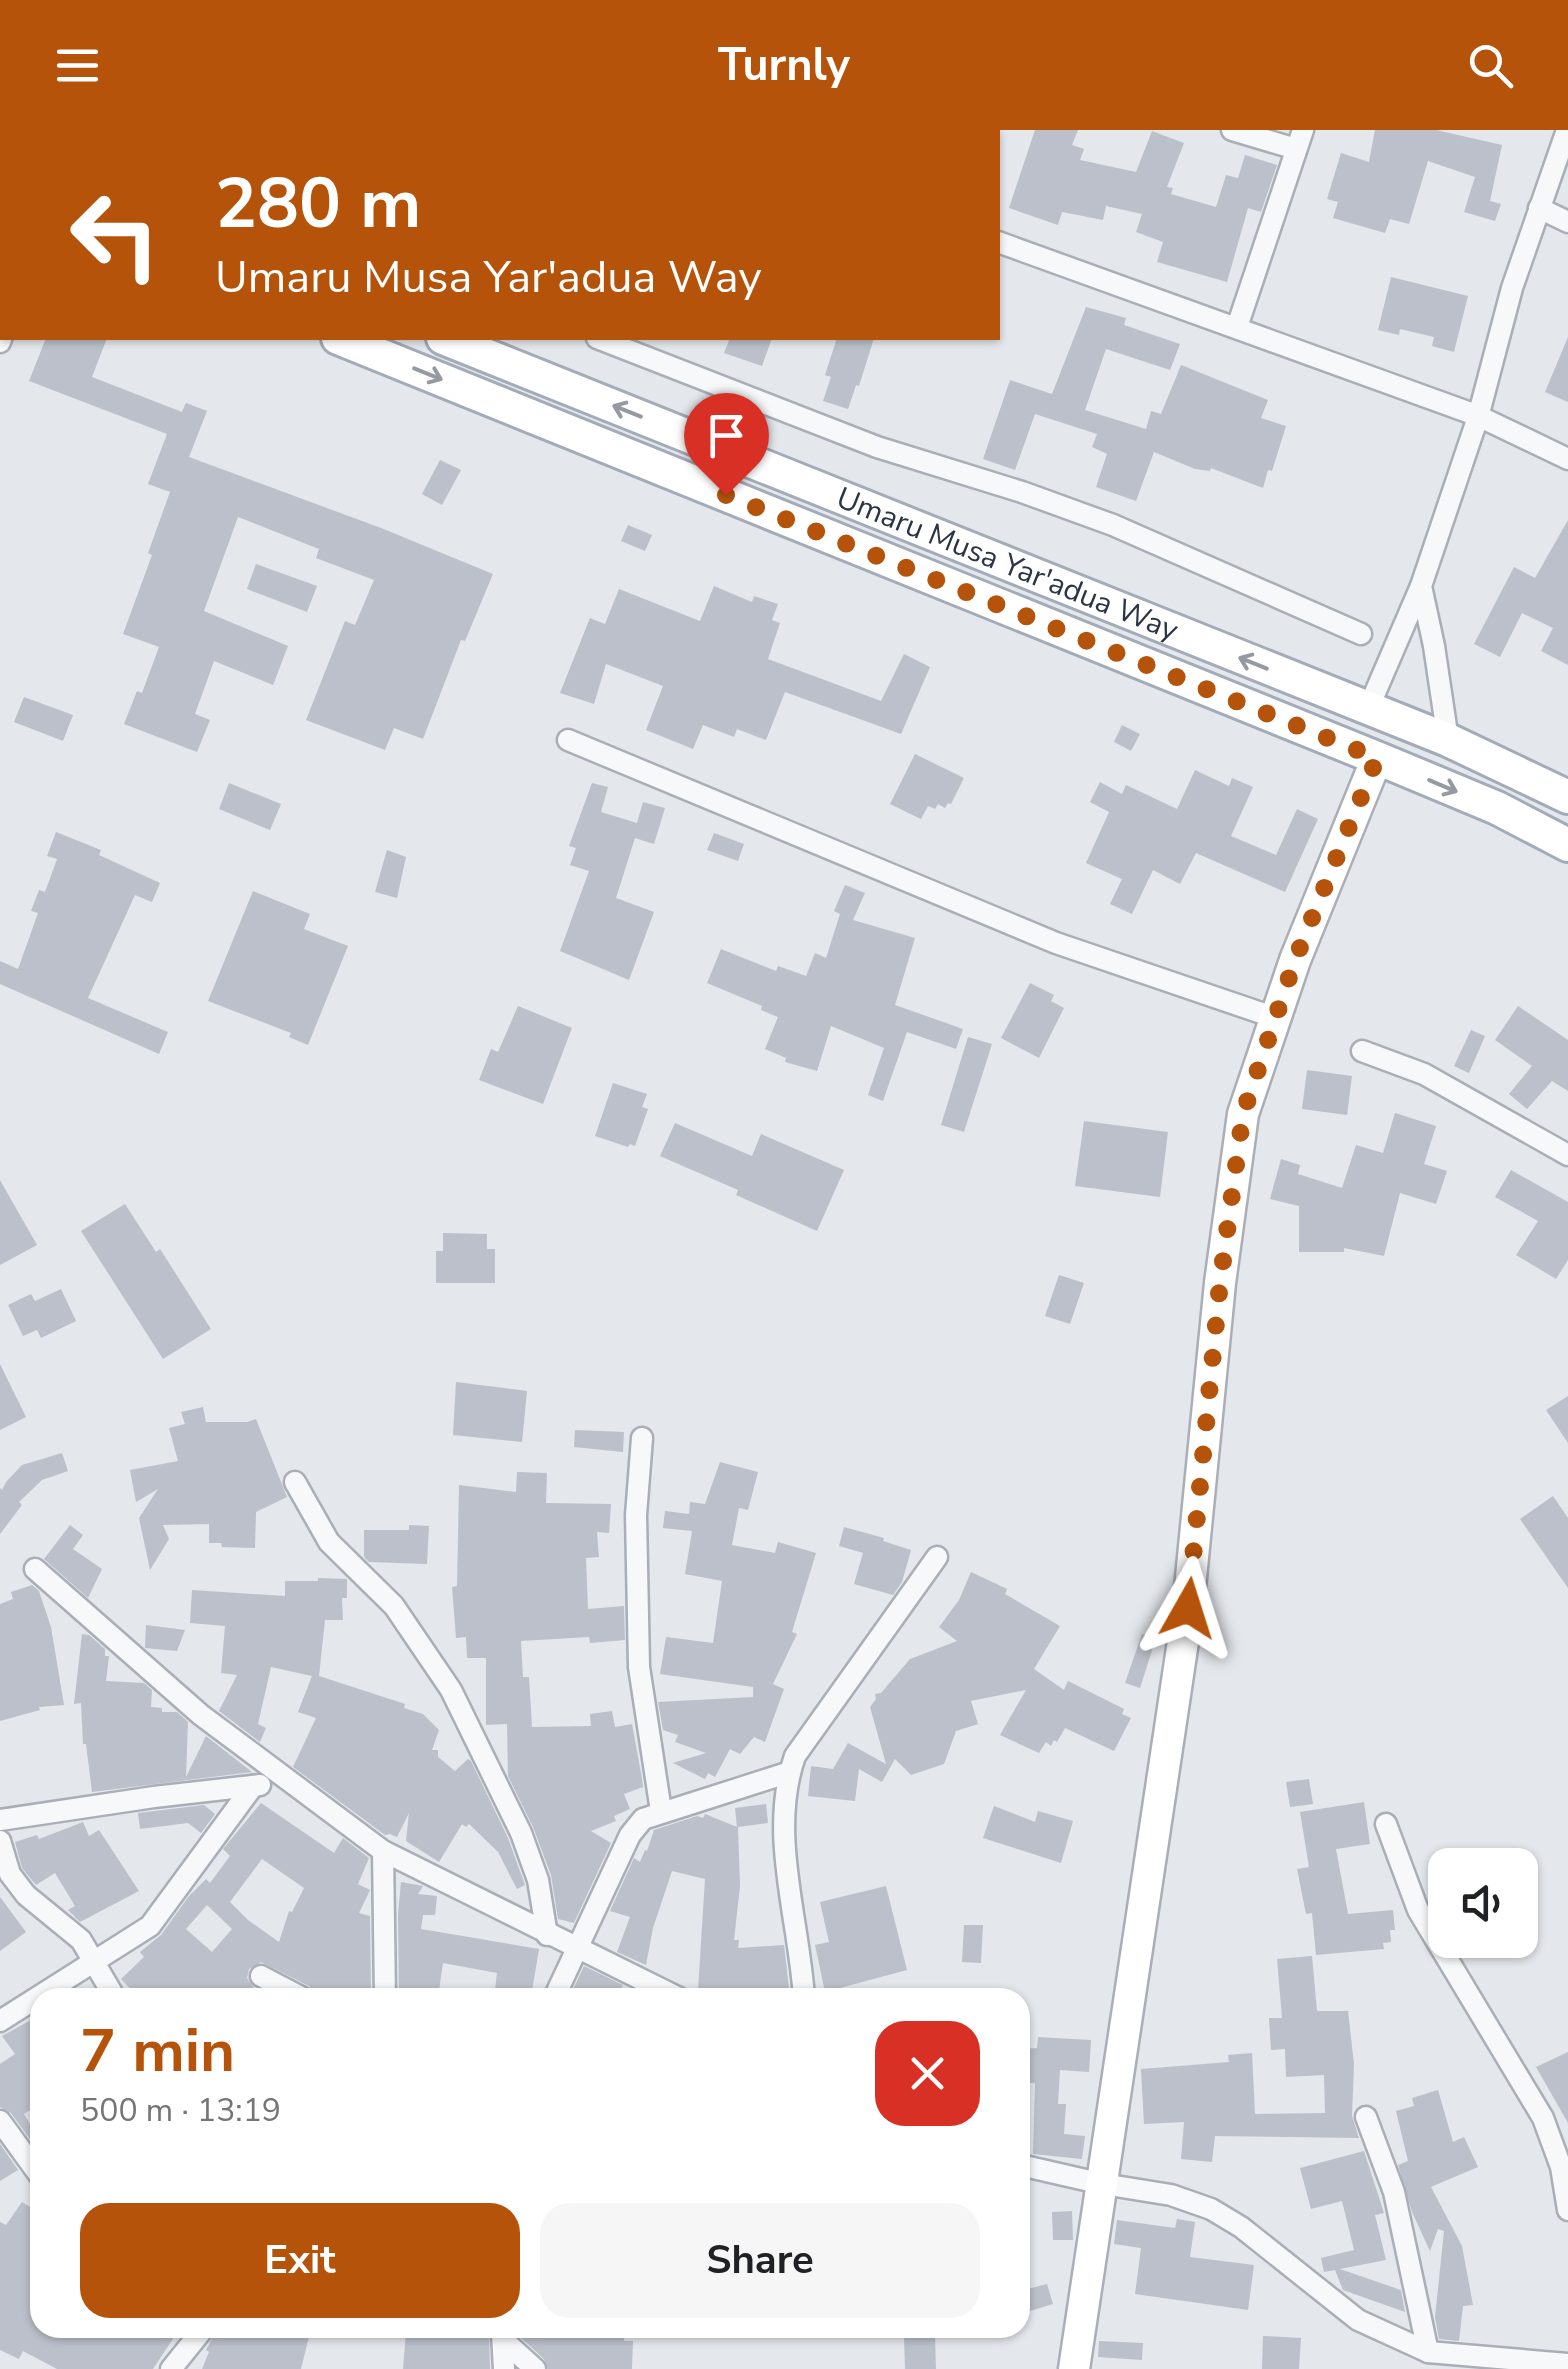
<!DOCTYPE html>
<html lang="en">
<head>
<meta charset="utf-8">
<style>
  :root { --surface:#fff; --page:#f6f6f6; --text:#202124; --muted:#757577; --accent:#b45309 }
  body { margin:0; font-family:"Nunito Sans",sans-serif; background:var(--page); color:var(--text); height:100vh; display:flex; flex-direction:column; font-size:38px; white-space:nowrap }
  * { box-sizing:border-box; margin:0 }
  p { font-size:32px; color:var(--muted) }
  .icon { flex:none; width:55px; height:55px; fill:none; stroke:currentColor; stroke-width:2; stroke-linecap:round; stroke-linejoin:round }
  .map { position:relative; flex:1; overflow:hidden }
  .side { position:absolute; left:30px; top:1858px; width:1000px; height:350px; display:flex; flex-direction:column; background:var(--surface); border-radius:30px; box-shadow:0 2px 8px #0004 }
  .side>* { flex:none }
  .guide { position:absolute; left:0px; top:0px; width:1000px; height:210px; box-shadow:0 2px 8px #0004; background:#b45309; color:#fff; overflow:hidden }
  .controls { position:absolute; left:1428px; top:1718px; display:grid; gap:20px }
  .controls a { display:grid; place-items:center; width:110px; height:110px; border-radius:20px; background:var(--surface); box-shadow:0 2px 8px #0004; font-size:50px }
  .pin { position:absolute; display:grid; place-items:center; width:85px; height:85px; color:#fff; margin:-102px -42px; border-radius:50% 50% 50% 0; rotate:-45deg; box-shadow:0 0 10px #0007 }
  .pin .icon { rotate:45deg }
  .me { position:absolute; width:110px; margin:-55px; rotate:6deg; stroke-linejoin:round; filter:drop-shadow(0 0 8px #0008) }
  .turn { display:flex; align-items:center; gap:35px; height:210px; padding:0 50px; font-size:45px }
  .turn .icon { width:130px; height:130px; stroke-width:2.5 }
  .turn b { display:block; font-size:70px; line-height:85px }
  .round { display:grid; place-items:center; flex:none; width:105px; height:105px; border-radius:30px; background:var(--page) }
  .head { display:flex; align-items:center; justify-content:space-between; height:170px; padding:0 50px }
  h1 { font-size:60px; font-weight:700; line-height:75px; color:var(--accent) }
  .action { display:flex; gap:20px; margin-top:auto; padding:20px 50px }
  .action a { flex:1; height:115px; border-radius:30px; background:var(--accent); color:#fff; font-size:40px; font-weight:700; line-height:115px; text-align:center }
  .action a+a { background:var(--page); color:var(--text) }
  header { display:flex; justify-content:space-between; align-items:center; height:130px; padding:0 50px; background:var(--accent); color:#fff; font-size:45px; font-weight:700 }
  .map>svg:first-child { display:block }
</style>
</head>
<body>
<header><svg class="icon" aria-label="menu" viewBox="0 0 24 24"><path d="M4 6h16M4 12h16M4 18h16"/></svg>Turnly<svg class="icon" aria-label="search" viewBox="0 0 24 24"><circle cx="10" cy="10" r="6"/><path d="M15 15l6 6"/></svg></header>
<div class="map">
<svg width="1568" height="2239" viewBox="0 0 1568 2239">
  <rect width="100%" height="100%" fill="#e4e7ec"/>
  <g fill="#bbc0ca" fill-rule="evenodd">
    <polygon points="1035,0 1078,0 1072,15 1084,19 1080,30 1136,42 1152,1 1184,13 1167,57 1173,58 1171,64 1216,77 1226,45 1238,48 1245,25 1277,35 1261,82 1248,78 1227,152 1157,132 1163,112 1136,102 1142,84 1106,76 1103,90 1062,82 1058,95 1009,78"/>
    <polygon points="1375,0 1436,0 1502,15 1490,71 1501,74 1495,91 1464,82 1475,47 1428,31 1409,94 1390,89 1385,103 1333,88 1338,72 1327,69 1341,23 1369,32"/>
    <polygon points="1391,147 1468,166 1454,222 1432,216 1434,207 1400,199 1399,205 1378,200"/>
    <polygon points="1086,177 1126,188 1124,195 1180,214 1170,240 1106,219 1085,280 1146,299 1151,281 1161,284 1181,235 1268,270 1261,288 1286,296 1272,341 1268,340 1263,358 1211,338 1210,341 1195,339 1154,322 1136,371 1096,357 1107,324 1092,317 1097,304 1035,284 1015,340 983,329 1010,250 1052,264"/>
    <polygon points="1568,207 1568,272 1545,262"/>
    <polygon points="46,208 107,208 92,247 182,282 186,273 207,281 189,327 381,398 493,444 465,511 461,510 423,609 394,598 385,620 306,590 345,491 355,495 374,450 316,428 319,419 238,387 204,481 288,516 273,555 214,531 195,584 210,590 197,622 124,594 137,561 142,563 159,517 123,504 152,425 148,423 170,362 148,354 167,304 29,251"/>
    <polygon points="730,208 772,208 762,236 724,223"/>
    <polygon points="837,208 874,208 859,256 856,255 848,279 823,271 831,247 825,245"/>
    <polygon points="440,330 461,340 442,375 422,364"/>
    <polygon points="1568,390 1568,535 1541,521 1553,498 1522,483 1500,527 1474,514 1514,437 1535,448"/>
    <polygon points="628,395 652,405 645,421 621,411"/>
    <polygon points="256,434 317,456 307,482 247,459"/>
    <polygon points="714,456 752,472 754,466 778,474 772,490 780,493 768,529 881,571 904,524 930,537 901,604 785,562 766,610 737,599 734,607 703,595 693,619 646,600 663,556 606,534 594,574 560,563 590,488 605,494 619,459 700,491"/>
    <polygon points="24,567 73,585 63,611 14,592"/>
    <polygon points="1122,595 1140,604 1131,621 1114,612"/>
    <polygon points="915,624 964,648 951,674 948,673 945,678 938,674 935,679 928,676 921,689 890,674"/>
    <polygon points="1195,640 1229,656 1232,648 1253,657 1231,706 1276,725 1297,679 1318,689 1285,762 1196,723 1180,754 1153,740 1132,784 1110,774 1122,749 1086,733 1109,682 1090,672 1100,652 1122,664 1126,655 1177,679"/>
    <polygon points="229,653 281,674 270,700 219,679"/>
    <polygon points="592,653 608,657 601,682 637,693 643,672 665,678 654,714 635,708 616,768 654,782 629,850 560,821 589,741 570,735 576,718 569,716"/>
    <polygon points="56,702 101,720 99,725 160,753 152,772 135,765 88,868 168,902 159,924 0,854 0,831 18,839 38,783 31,781 39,760 45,762 57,729 47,726"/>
    <polygon points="714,703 744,714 738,731 707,720"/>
    <polygon points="387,720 406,727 397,768 375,762"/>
    <polygon points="845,755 865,763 853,790 915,808 895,875 963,899 956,919 907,902 883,971 868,965 884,918 831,896 817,941 785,932 786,928 765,919 778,887 761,880 762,876 707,853 721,819 776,841 778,836 806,846 815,823 826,828 840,784 834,781"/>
    <polygon points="253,761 310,784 304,799 348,816 308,915 289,907 291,903 208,871"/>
    <polygon points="1030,853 1054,865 1051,871 1064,878 1039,928 1001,908"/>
    <polygon points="518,876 572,898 543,974 479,950 491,919 498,922"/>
    <polygon points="1518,876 1568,910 1568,961 1552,951 1527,979 1509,964 1532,936 1495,910"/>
    <polygon points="1471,900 1485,906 1469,943 1454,936"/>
    <polygon points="968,907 992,914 964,1002 941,995"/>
    <polygon points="1307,940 1352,946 1347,985 1302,979"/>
    <polygon points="613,953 647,964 642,977 648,979 635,1016 630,1014 628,1017 595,1006"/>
    <polygon points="1395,983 1436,996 1424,1034 1447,1041 1436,1074 1400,1063 1384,1126 1344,1118 1344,1122 1299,1122 1299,1076 1270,1069 1281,1029 1300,1035 1298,1044 1342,1058 1356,1015 1383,1023"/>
    <polygon points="1084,991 1168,1002 1160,1067 1075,1056"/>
    <polygon points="675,993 752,1026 761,1004 844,1040 817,1101 736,1065 738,1060 660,1026"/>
    <polygon points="1511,1040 1568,1072 1568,1130 1556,1149 1516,1125 1538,1091 1495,1067"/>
    <polygon points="0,1050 37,1115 0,1135"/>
    <polygon points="125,1074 156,1122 160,1119 211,1199 163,1229 81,1101"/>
    <polygon points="443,1103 487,1104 487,1119 495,1119 495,1153 436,1153 436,1121 443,1121"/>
    <polygon points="1059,1145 1084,1153 1070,1194 1045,1186"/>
    <polygon points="61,1159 76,1191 41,1208 37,1200 23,1206 8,1175 31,1164 35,1171"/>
    <polygon points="0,1234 26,1287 0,1300"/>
    <polygon points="456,1252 527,1261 522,1312 453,1305"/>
    <polygon points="1568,1266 1568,1313 1546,1280"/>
    <polygon points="203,1277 206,1292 247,1292 256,1289 287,1367 256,1382 255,1418 222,1417 221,1413 209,1413 209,1394 163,1395 169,1409 150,1440 139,1388 158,1359 136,1372 130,1340 178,1331 169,1298 185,1294 181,1282"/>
    <polygon points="575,1300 624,1302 623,1322 574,1317"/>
    <polygon points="62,1323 68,1341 42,1350 19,1372 22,1375 0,1404 0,1358 2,1360 6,1352 22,1335"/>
    <polygon points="720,1332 758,1342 748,1380 739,1378 732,1415 775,1423 778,1412 816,1423 792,1502 797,1504 773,1554 784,1559 765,1612 754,1607 740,1624 730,1619 715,1647 708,1643 705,1649 673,1633 706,1623 675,1612 678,1605 663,1600 658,1572 753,1567 753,1557 660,1544 666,1507 713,1513 722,1451 685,1444 692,1401 663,1398 665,1381 689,1384 690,1372 705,1374"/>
    <polygon points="517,1342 547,1343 546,1373 611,1374 609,1403 597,1402 599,1427 586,1428 588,1479 624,1476 625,1510 590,1513 589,1507 521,1511 523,1547 529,1547 532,1597 591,1596 590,1584 612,1581 615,1597 632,1594 641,1643 643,1657 624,1664 630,1679 614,1686 616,1691 591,1701 611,1713 574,1793 558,1789 551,1745 533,1697 508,1646 507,1594 486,1595 486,1528 467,1528 466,1507 456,1508 452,1457 457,1456 459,1355 516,1362"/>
    <polygon points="1553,1366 1568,1388 1568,1458 1520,1389"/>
    <polygon points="70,1395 83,1405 73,1419 102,1439 88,1468 44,1429"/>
    <polygon points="409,1395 429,1396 427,1434 369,1432 364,1427 364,1400 409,1400"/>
    <polygon points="844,1397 884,1408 883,1411 911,1420 902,1452 893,1465 854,1454 863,1423 839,1416"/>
    <polygon points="971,1442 1007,1459 1005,1464 1060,1496 1034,1539 1064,1560 1068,1551 1124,1579 1122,1584 1131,1588 1114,1621 1065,1598 1057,1612 1054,1610 1051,1616 1046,1612 1039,1623 1000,1605 1026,1560 971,1571 978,1594 956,1601 944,1634 911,1645 895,1629 882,1652 859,1639 855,1671 808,1666 811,1636 833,1639 848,1613 886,1634 870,1577 876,1569 875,1564 881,1563 910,1529 957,1511 939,1497 959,1470"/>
    <polygon points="318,1448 347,1449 347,1468 342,1468 343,1490 325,1490 319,1546 405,1574 404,1578 423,1584 439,1600 432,1620 438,1620 438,1627 455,1641 468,1629 471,1631 508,1708 525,1755 517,1759 498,1722 469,1694 466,1697 462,1694 439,1732 406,1711 409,1683 397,1707 390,1704 385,1705 293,1637 316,1588 298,1582 312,1546 271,1537 258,1594 266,1598 260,1612 219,1581 237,1545 221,1543 225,1496 190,1493 192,1460 285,1466 285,1451 318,1451"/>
    <polygon points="32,1455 39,1461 51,1497 64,1575 39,1577 40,1580 0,1591 0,1474 13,1469 11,1462"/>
    <polygon points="146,1495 185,1500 177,1521 145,1518"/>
    <polygon points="82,1504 89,1505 105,1519 105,1526 109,1526 106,1551 144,1553 152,1560 151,1577 162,1578 162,1582 177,1582 188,1592 186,1647 206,1606 252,1642 92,1662 86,1614 83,1614 81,1573 74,1574"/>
    <polygon points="1142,1504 1156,1508 1140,1558 1125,1553"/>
    <polygon points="1309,1649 1313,1674 1290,1677 1286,1652"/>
    <polygon points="1364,1672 1370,1714 1336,1719 1348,1784 1393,1780 1395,1800 1390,1800 1391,1812 1383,1813 1384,1819 1316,1825 1312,1783 1306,1784 1297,1739 1309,1737 1300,1682"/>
    <path d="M 261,1673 L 334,1723 L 343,1708 L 369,1728 L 358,1754 L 370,1760 L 359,1783 L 370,1786 L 371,1868 L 337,1868 L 316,1863 L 309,1856 L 261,1832 L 249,1839 L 247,1848 L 254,1858 L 272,1868 L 139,1868 L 121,1849 L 144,1827 L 140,1822 L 161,1805 L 189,1766 L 206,1749 L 210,1753 L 230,1726 L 223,1719 ZM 262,1729 L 304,1758 L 292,1782 L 289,1781 L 279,1812 L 248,1790 L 230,1772 ZM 207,1775 L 232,1799 L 212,1822 L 186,1799 Z"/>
    <polygon points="766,1674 768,1693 738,1697 740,1756 734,1810 739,1810 738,1818 784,1815 790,1868 736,1868 736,1863 698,1860 705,1749 672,1741 653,1798 646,1835 617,1822 630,1787 610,1781 634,1728 640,1732 645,1720 647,1721 654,1700 697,1686 703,1688 705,1684 737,1697 735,1678"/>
    <polygon points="204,1675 215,1684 201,1703 188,1693 140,1699 138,1683"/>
    <polygon points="994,1676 1035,1692 1038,1681 1073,1691 1061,1733 983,1708"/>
    <polygon points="83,1692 89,1706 99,1700 139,1761 80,1792 68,1780 75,1776 55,1743 36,1755 22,1738 15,1712 37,1705 39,1709"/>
    <polygon points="401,1752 423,1756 418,1764 437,1766 435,1785 423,1785 421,1799 539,1819 531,1867 512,1863 511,1868 494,1868 497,1843 443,1833 438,1868 399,1868 398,1785"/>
    <polygon points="886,1756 907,1840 825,1862 815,1815 829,1812 820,1772"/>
    <polygon points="0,1767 26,1802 0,1821"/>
    <polygon points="964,1795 983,1795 981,1833 962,1832"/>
    <polygon points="1312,1826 1317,1881 1348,1881 1354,1934 1352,1986 1359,2008 1215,2006 1212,2032 1181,2029 1184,1992 1144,1994 1141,1939 1229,1932 1228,1925 1252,1923 1255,1984 1325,1983 1324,1945 1286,1947 1285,1919 1271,1920 1269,1888 1282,1888 1277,1829"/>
    <polygon points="584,1836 623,1855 616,1868 569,1868"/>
    <polygon points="40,1885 40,1973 24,1984 40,2011 40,2023 11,1983 0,1977 0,1934 15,1924 2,1906"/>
    <polygon points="1038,1907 1091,1910 1089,1942 1060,1940 1058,1974 1066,1974 1064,2004 1085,2006 1082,2029 1033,2024 1035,1953 1020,1953 1020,1919 1037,1918"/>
    <polygon points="1568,1922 1568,1993 1536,1937"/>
    <polygon points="1438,1960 1453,2012 1464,2007 1478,2037 1431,2057 1462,2116 1473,2175 1463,2176 1459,2211 1439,2209 1435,2187 1444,2101 1438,2099 1430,2121 1412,2082 1398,2035 1408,2031 1396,1981 1414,1976 1412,1968"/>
    <polygon points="0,2014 18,2040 0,2051"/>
    <polygon points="1364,2021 1384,2083 1375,2085 1386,2130 1340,2139 1401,2160 1405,2182 1343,2160 1335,2140 1324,2142 1321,2128 1354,2120 1342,2071 1311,2079 1300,2038"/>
    <polygon points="22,2072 40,2083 40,2198 53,2198 69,2206 73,2198 180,2198 153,2239 57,2239 23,2221 19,2229 0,2220 0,2092 6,2095"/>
    <polygon points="1072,2081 1073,2110 1053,2110 1052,2082"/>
    <polygon points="1177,2089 1195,2092 1190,2127 1254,2135 1248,2180 1135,2164 1141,2118 1114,2114 1117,2090 1175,2098"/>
    <polygon points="1047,2154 1053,2174 1020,2184 1020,2161"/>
    <polygon points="218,2198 255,2198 270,2205 272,2198 311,2198 301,2239 202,2239 209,2222 206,2220"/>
    <polygon points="521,2198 625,2199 624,2211 633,2211 632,2239 548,2239 544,2229 516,2203 521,2203"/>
    <polygon points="406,2201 489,2203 490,2239 403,2239"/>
    <polygon points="1263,2206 1301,2208 1299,2239 1262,2239"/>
    <polygon points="935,2207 936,2239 905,2239 904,2208"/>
    <polygon points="1099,2211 1143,2213 1142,2230 1098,2227"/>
  </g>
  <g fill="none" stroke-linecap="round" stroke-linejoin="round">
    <defs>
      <g id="street">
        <polyline points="718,0 724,2"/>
        <polyline points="1232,0 1296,19"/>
        <polyline points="632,2 632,0"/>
        <polyline points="1539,78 1568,92"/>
        <polyline points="998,112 1476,285 1568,329"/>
        <polyline points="1237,197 1303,0"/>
        <polyline points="597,208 877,317 1022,362 1113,395 1361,504"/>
        <polyline points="0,212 2,206"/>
        <polyline points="1368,579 1421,456"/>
        <polyline points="568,610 1056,813 1276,888"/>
        <polyline points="1448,610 1434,516 1421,456 1478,287 1512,158 1567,0"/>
        <polyline points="1362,921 1424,944 1568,1025"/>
        <polyline points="642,1308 636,1385 639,1537 661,1681"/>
        <polyline points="295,1352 329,1412 394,1476 451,1560 521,1703 538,1750 547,1805"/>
        <polyline points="35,1439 201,1585 383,1721 679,1868"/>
        <polyline points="0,1690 154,1667 260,1655"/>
        <polyline points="1386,1694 1418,1780 1543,1988 1561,2037 1568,2080"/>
        <polyline points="0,1711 10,1744 26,1765 81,1810 115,1868"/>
        <polyline points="383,1721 385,1868"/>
        <polyline points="261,1846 303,1868"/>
        <polyline points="554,1868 630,1705 643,1689 790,1642"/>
        <path d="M 804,1868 C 799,1788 768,1703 795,1626 L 937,1427"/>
        <polyline points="0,1891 150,1796 253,1656"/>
        <polyline points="1366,1987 1394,2062 1428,2222"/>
        <polyline points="0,1991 40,2046"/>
        <polyline points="1020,2035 1103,2054 1171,2065 1211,2079 1241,2097 1358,2190 1428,2222 1568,2234"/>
        <polyline points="502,2204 504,2239"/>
        <polyline points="503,2210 535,2239"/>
        <polyline points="171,2239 204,2198"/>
      </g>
      <polyline id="secondary" points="1074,2239 1188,1478 1220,1153 1243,984 1295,830 1377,628"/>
      <g id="primary">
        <polyline points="0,29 2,30"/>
        <polyline points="0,72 2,73"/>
        <polyline points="338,208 1377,628 1497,678 1568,715"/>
        <path id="s1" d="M 443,208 L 1448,610 L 1568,667"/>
      </g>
    </defs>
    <use href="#street" stroke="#a9aeb7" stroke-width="25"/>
    <use href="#secondary" stroke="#a9aeb7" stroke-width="35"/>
    <use href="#primary" stroke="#a3abb8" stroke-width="38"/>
    <use href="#street" stroke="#f7f8fa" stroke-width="20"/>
    <use href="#secondary" stroke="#fff" stroke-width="30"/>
    <use href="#primary" stroke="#fff" stroke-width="32"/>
  </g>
  <defs><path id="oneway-shaft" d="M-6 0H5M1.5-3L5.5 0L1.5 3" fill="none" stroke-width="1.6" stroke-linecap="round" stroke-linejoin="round" transform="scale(2.5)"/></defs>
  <g stroke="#959aa2">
    <use href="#oneway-shaft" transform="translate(428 244) rotate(22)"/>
    <use href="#oneway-shaft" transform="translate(627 281) rotate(-158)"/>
    <use href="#oneway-shaft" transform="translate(1253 533) rotate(-158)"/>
    <use href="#oneway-shaft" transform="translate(1443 656) rotate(23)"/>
  </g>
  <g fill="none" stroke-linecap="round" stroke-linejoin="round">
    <polyline stroke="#b45309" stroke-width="18" stroke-dasharray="0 32.4" points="726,365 1377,628 1295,830 1243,984 1220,1153 1188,1478"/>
  </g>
  <g text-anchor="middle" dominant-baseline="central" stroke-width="10" stroke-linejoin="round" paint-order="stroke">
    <g font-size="30" fill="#2b3445" stroke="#f4f6f9">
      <text stroke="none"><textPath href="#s1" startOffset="608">Umaru Musa Yar'adua Way</textPath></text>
    </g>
  </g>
</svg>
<div class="controls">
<a><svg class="icon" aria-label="sound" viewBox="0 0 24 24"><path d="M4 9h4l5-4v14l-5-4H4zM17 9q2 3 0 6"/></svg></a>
</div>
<div class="pin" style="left:726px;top:365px;background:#d93025"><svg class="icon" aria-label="arrive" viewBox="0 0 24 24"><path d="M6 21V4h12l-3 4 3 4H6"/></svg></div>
<svg class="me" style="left:1188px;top:1478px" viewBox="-20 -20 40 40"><path d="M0-17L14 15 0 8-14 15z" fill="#b45309" stroke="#fff" stroke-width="4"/></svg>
<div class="guide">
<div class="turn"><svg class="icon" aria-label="left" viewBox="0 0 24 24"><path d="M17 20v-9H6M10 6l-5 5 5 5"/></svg><div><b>280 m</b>Umaru Musa Yar'adua Way</div></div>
</div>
<section class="side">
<div class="head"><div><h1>7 min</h1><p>500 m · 13:19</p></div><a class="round" style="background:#d93025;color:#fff"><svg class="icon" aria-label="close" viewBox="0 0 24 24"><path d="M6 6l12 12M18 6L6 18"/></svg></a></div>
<div class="action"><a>Exit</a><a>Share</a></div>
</section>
</div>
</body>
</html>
